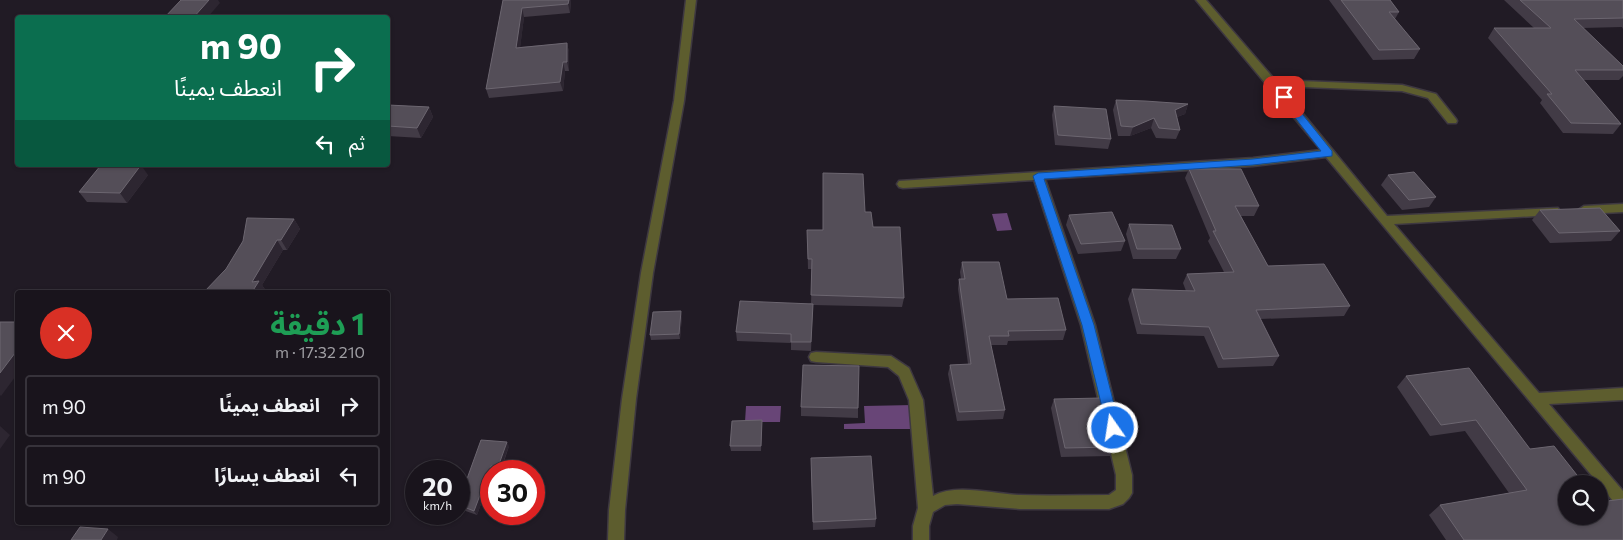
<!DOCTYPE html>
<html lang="ar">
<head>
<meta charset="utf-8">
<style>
  :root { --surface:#19141c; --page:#262129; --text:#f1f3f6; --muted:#9f9ea3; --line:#37333b }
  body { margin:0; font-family:Commissioner,"Noto Sans Arabic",sans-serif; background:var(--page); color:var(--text); direction:rtl; height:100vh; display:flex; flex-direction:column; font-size:19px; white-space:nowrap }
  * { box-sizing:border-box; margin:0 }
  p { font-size:16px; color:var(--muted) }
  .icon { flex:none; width:28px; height:28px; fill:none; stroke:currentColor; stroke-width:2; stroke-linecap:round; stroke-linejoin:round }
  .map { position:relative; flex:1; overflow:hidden; direction:ltr }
  .sheet { position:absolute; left:15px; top:290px; width:375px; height:235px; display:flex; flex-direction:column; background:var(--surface); border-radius:5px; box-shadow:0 1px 4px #0004,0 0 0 1px var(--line); direction:rtl }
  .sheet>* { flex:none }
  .guide { position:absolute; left:15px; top:15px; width:375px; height:152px; border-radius:5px; box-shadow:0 1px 4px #0004,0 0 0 1px var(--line); direction:rtl; background:#0b6e4f; color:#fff; overflow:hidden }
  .fabs { position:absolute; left:1558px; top:475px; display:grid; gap:10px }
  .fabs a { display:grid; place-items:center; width:50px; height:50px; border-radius:50%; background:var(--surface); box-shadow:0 1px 4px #0004,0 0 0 1px var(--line); font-size:25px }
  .speed { position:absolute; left:405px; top:460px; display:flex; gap:10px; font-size:25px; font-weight:700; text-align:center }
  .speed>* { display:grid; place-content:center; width:65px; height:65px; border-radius:50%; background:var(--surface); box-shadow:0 1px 4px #0004,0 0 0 1px var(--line); line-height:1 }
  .speed small { font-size:12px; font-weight:400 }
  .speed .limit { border:8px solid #d22; background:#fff; color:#111 }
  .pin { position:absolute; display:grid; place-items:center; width:42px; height:42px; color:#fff; margin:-21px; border-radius:10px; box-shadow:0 2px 8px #0006 }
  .me { position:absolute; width:55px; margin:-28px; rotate:347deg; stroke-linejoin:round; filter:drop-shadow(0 0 4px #0008) }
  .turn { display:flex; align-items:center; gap:18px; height:105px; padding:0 25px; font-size:22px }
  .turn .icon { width:65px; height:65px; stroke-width:2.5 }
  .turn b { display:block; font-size:35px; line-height:42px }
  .then { display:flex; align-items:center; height:48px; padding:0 25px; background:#0003; gap:10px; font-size:19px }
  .round { display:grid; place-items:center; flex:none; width:52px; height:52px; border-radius:26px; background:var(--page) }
  .summary { display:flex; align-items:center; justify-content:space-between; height:85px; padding:0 25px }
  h1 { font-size:30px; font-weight:700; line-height:38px; color:#1e9e55 }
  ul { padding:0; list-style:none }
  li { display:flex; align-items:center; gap:15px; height:62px; margin:0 10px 8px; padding:0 15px; border:2px solid var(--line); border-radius:5px }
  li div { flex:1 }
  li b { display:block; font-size:19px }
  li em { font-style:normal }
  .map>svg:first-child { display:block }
</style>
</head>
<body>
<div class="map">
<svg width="1623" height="540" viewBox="0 0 1623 540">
  <rect width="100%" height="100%" fill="#211b25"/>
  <g fill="#684577">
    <polygon points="1007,213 1012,230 997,231 992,214"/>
    <polygon points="913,405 915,429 844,429 844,424 865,423 864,406"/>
    <polygon points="746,406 781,406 780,422 745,422"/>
  </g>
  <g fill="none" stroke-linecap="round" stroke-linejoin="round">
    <defs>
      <g id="minor">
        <polygon points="686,0 696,0 684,101 653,273 636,399 625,510 624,540 608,540 609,510 622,399 641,273 674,101"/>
        <path d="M 1196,0 L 1206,0 L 1275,80 L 1402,85 L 1436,94 L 1456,119 L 1457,121 L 1456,123 L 1448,123 L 1428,98 L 1402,91 L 1280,86 L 1387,216 L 1558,208 L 1560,211 L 1558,214 L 1554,215 L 1394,224 L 1539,393 L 1623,388 L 1623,400 L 1549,404 L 1623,491 L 1623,509 L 1618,507 L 1326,157 L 1253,166 L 1045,179 L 1095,325 L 1132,475 L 1132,493 L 1129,498 L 1123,504 L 1109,509 L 1020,509 L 957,504 L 945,505 L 933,512 L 929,526 L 929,540 L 913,540 L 913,526 L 918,508 L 909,400 L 899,376 L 888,367 L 816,362 L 811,361 L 809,357 L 811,353 L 816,352 L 891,356 L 909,368 L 923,400 L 933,496 C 955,483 995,494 1020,495 C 1050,496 1079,495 1109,495 L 1116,490 L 1116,475 L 1081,325 L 1034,180 L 903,188 L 899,187 L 897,184 L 899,181 L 1253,158 L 1321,150 Z"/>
        <polygon points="1623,204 1623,212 1584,214 1578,210 1584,206"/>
      </g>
    </defs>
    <use href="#minor" stroke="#3e3841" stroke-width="3"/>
    <use href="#minor" fill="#5d5d2e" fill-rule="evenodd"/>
  </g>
  <g fill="#423b46">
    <polygon points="503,0 571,0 570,13 524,17 520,47 567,43 569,52 569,71 565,71 563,91 489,98 486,89"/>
    <polygon points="1329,0 1390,0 1399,12 1395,19 1420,49 1414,59 1373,60"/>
    <polygon points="1504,0 1623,0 1623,29 1622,27 1583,28 1623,66 1623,76 1619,80 1583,80 1621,124 1613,134 1563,133 1540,103 1542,100 1488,38 1494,28 1534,28"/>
    <polygon points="1116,100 1188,104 1185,114 1177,117 1180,130 1176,139 1156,138 1151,128 1130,136 1118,136 1113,110"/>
    <polygon points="388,105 429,107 433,117 421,138 388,136"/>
    <polygon points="1054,106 1111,139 1108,149 1055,145 1052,115"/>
    <polygon points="1189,169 1259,206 1254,216 1241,216 1268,266 1350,306 1344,316 1260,319 1279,356 1273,366 1218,368 1204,336 1137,334 1128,299 1132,289 1186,291 1183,283 1187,274 1224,272 1208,241 1210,238 1185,178"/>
    <polygon points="148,175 127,203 87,202 79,192"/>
    <polygon points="1388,175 1436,197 1429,207 1402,210 1381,185"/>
    <polygon points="1540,210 1620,231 1611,241 1550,243 1532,220"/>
    <polygon points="865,212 873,227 904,298 902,307 813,305 811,351 791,350 791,343 737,341 736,332 811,303 812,269 808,269 807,230 823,230"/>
    <polygon points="1069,215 1125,241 1121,251 1078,254 1066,225"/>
    <polygon points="294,219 300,229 287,250 283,250 262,285 266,291 226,269"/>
    <polygon points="1129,224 1181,249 1176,259 1133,259 1126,234"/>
    <polygon points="962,262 1007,299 1066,330 1063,340 1008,341 1007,345 991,345 1005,410 1003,419 957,421 948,374 950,365 968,364 958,289 959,279 961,279 960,272"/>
    <polygon points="682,316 680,339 651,340 650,335"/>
    <polygon points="1406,376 1530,449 1623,540 1446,540 1429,515 1440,505 1509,493 1465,431 1430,436 1397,387"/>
    <polygon points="1054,399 1114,447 1110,456 1061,457 1051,408"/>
    <polygon points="801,407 858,408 858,418 801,416"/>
    <polygon points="762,425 761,451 731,451 730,446"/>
    <polygon points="509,446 501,471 491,471 491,476 477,515 460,509 459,507 459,501"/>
    <polygon points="811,467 876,519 875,527 813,530"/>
  </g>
  <g fill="#2d2631">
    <polygon points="209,0 218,0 220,3 207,18 193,18"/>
    <polygon points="569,0 571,0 570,13 568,4"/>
    <polygon points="522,8 524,17 519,57 516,48"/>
    <polygon points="567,43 569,52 569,71 567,62"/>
    <polygon points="563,62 565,71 563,91 560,82"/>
    <polygon points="1188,104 1185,114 1171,119 1175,110"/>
    <polygon points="429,107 433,117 421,138 417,128"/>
    <polygon points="1154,118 1151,128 1130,136 1133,127"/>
    <polygon points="141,165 148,175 127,203 120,193"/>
    <polygon points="294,219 300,229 287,250 281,240"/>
    <polygon points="277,240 283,250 262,285 266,291 265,292 252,292 252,282"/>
    <polygon points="681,311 682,316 680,339 679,334"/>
    <polygon points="18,349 18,373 1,396 0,395 0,373"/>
    <polygon points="0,426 10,435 0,449"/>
    <polygon points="507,442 509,446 500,471 498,467"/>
    <polygon points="491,466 493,471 491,471 491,476 477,515 474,511"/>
    <polygon points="108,529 118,537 117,540 101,540"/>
  </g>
  <g fill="#544e58" stroke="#6c6670">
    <polygon points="181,0 209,0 193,18 164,18"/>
    <polygon points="503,0 569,0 568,4 522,8 516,48 567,43 567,62 563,62 560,82 486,89"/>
    <polygon points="1341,0 1390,0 1399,12 1389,12 1420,49 1379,50"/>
    <polygon points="1520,0 1623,0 1623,18 1574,19 1623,66 1623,70 1575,70 1621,124 1571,123 1547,94 1552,94 1494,28 1551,28"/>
    <polygon points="1116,100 1145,101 1188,104 1175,110 1180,130 1159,128 1154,118 1133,127 1121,126"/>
    <polygon points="388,105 429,107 417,128 388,126"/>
    <polygon points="1054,106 1106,109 1111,139 1058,135"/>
    <polygon points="101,165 141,165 120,193 79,192"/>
    <polygon points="1189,169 1241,169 1259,206 1235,206 1268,266 1324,264 1350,306 1256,310 1279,356 1223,359 1209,327 1141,324 1132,289 1195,291 1187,274 1234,272 1213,231 1216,231"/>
    <polygon points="1414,172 1436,197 1409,200 1388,175"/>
    <polygon points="823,173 863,174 865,212 871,212 873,227 900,227 904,298 811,295 812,259 808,259 807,230 823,230"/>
    <polygon points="1600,208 1620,231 1559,233 1540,210"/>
    <polygon points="1112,212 1125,241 1081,244 1069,215"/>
    <polygon points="247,218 294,219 281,240 277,240 252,282 259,281 252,292 204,292 226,269 243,241"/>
    <polygon points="1129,224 1172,225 1181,249 1137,249"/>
    <polygon points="962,262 999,262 1007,299 1058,298 1066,330 1008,331 1009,336 989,336 1005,410 959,412 950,365 971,364 959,279 965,279"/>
    <polygon points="740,301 813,304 811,342 791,342 791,334 736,332"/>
    <polygon points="681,311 679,334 650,335 653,312"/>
    <polygon points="0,322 18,322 18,349 0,373"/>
    <polygon points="803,365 859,366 858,408 801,407"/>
    <polygon points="1469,368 1530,449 1554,446 1584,484 1566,484 1566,516 1599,516 1599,502 1623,499 1623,540 1464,540 1440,505 1527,490 1476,420 1441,425 1406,376"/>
    <polygon points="1102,398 1114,447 1065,448 1054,399"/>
    <polygon points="762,420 761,446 730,446 732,421"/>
    <polygon points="481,440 507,442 498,467 491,466 474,511 459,505 459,501"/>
    <polygon points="871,456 876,519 813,522 811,458"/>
    <polygon points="80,527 108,529 101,540 71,540"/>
  </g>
  <polygon fill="#1a73e8" stroke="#114b97" points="1284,94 1287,95 1332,151 1332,156 1253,165 1044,179 1094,325 1120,428 1118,432 1113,433 1108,432 1082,325 1033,176 1038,173 1253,159 1321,151 1279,97"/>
</svg>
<div class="fabs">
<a><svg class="icon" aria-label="search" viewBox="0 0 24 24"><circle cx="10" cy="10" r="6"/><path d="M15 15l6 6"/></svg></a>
</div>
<div class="speed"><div>20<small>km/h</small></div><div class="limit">30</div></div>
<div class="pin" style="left:1284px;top:97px;background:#d93025"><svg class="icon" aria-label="arrive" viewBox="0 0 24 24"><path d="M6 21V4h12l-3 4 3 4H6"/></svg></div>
<svg class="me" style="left:1113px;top:428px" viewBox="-20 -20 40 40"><circle r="17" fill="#1a73e8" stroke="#fff" stroke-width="3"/><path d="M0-11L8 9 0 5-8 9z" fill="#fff"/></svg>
<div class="guide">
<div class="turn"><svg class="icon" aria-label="right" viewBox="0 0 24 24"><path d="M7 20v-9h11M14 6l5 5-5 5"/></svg><div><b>90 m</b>انعطف يمينًا</div></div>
<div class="then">ثم<svg class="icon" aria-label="left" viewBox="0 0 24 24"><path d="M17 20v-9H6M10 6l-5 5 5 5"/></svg></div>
</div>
<section class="sheet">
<div class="summary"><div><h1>1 دقيقة</h1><p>210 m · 17:32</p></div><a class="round" style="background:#d93025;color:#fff"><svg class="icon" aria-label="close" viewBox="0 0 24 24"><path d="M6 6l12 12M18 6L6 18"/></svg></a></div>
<ul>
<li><svg class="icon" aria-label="right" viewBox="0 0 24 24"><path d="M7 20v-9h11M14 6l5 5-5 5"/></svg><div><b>انعطف يمينًا</b></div><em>90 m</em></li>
<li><svg class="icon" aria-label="left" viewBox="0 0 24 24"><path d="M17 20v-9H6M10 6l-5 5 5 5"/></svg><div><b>انعطف يسارًا</b></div><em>90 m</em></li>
</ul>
</section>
</div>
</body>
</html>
